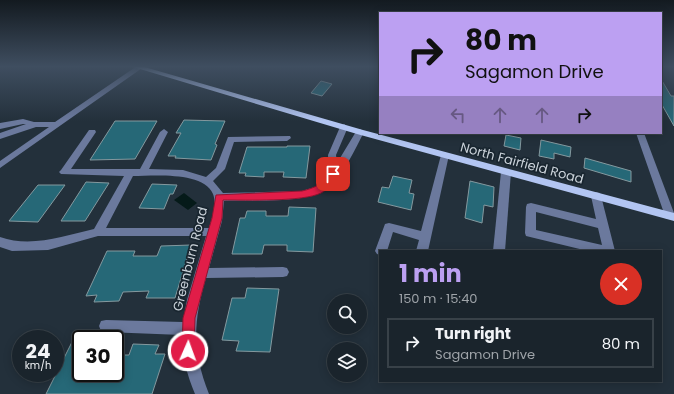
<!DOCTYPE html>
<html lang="en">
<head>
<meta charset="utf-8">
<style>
  :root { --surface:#1a242c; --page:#273038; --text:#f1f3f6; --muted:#9fa4a9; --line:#384148; --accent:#bca0f2 }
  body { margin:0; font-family:Poppins,sans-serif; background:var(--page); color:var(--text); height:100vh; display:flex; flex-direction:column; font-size:15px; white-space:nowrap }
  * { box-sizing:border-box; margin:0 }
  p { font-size:13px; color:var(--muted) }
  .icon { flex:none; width:22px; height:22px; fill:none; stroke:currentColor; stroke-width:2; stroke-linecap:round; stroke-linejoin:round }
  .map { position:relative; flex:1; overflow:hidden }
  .sheet { position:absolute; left:379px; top:250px; width:283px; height:132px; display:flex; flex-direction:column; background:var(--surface); border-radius:0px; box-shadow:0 2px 10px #0003,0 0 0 1px var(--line) }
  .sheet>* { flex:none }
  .top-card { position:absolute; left:379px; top:12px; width:283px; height:122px; border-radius:0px; box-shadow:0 2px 10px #0003,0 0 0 1px var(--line); background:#bca0f2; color:#111; overflow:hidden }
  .buttons { position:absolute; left:327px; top:294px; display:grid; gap:8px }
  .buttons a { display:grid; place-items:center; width:40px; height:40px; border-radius:50%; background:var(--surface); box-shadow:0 2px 10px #0003,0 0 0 1px var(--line); font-size:20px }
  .speed { position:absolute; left:12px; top:330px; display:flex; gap:8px; font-size:20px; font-weight:700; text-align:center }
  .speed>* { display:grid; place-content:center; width:52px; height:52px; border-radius:50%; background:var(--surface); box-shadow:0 2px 10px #0003,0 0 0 1px var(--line); line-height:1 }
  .speed small { font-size:10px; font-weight:400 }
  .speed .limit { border:2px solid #111; border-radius:6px; background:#fff; color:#111 }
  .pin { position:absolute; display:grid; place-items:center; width:34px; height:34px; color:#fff; margin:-17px; border-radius:8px; box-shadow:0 2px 6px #0006 }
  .me { position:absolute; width:44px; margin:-22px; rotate:2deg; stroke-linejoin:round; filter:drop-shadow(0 0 3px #0008) }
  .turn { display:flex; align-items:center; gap:14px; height:84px; padding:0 20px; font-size:18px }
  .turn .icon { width:52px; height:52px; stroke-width:2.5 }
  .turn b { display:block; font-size:28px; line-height:34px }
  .lanes { display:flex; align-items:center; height:38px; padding:0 20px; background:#0003; justify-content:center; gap:20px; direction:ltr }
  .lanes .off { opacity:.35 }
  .round { display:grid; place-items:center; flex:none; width:42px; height:42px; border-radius:21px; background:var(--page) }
  .summary { display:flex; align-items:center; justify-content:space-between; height:68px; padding:0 20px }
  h1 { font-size:24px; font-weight:700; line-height:30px; color:var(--accent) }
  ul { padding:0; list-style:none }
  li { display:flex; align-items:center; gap:12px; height:50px; margin:0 8px 6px; padding:0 12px; border:2px solid var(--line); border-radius:0px }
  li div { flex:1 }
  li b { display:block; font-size:15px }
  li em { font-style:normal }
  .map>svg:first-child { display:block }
</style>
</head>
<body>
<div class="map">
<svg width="674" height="394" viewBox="0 0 674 394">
  <rect width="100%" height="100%" fill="#23303b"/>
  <polygon fill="#051a19" points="184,193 197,203 188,210 174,200"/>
  <g fill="#266877" stroke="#84999f">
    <polygon points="661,79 671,96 674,96 674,126 661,103"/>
    <polygon points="321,81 332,84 322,96 311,93"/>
    <polygon points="184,120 225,121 215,144 217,145 211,160 175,158 176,156 168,156 181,133 176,133"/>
    <polygon points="115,121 157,121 135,159 90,160"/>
    <polygon points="506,135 521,138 520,150 504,146"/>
    <polygon points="541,140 571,147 570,157 554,153 554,159 539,156"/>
    <polygon points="287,146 310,146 306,178 283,177 284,172 264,172 264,177 245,176 246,173 239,173 247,147 287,147"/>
    <polygon points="585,158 631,171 631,182 584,168"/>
    <polygon points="393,176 412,180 409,193 414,194 411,210 378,202 382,187 389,188"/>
    <polygon points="470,181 494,187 493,207 484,205 482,223 465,218"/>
    <polygon points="86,182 109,183 85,221 61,221"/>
    <polygon points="152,184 177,185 173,194 170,194 164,209 139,208"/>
    <polygon points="38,185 65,185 38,222 9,221"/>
    <polygon points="289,207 316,208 313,252 287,251 287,245 264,245 262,254 232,254 240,218 245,218 247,211 266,211 266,216 288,216"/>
    <polygon points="191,245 175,298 146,298 149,291 123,292 119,301 94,302 97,295 86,296 107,251 135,251 133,256 157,256 161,246"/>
    <polygon points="247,288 279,289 270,352 236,351 239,341 222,340 232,298 245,298"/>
    <polygon points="72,342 81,342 81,373 115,373 115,355 129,355 133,344 159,345 155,354 165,354 152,394 46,394"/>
  </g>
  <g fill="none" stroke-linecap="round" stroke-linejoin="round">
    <g fill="#6b799d" fill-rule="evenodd">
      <polygon points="137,66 145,66 0,168 0,161 49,127 36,127 0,139 0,133 26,124 23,124 0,129 0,123 23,119 34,122 55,122"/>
      <path d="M 344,124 L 348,127 L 336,155 L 337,163 L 357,130 L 360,129 L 364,132 C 355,150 345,170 332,185 C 314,205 250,200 224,201 L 222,221 L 209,268 L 283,267 L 287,268 L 289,272 L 287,276 L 283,277 L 206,278 C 193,322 192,351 209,394 L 195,394 C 187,375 182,356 182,335 L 106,332 L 101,331 L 99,326 L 101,321 L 106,320 L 183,322 L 187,300 L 206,236 L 98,236 L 48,250 L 12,251 L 0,247 L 0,237 C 31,248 64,236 94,229 L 124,176 L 61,174 L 59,172 L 61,170 L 89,130 L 95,130 L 96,132 L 71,169 L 140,169 L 160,132 L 164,129 L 168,132 L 149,169 L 183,170 L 206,177 L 216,168 L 228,137 L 290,136 L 291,138 L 287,141 L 234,142 L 225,169 L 213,181 L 223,193 L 302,191 L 315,187 L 325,181 L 329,175 L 328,155 L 340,127 ZM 133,176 C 153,176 203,171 213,194 C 217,204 212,218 209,228 L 106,228 Z"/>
      <polygon points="636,133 644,133 674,213 674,219 666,219 665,216"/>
      <polygon points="445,152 449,155 428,251 416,251 419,240 393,232 387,251 380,251 380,255 377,254 375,251 385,224 389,223 421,231 441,155"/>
      <polygon points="506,169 511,172 505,251 493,251 501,172"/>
      <path d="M 596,192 L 600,193 L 601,196 L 615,251 L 588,251 L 526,236 L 525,233 L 526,207 L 527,204 L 531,203 L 596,219 L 591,196 L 592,193 ZM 536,212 L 598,228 L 602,245 L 536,230 Z"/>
    </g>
    <polygon fill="#b2c5f2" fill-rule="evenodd" points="130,66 141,66 363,130 674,213 674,221 357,134"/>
  </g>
  <linearGradient id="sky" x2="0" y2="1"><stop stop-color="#131a20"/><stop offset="0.55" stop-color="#3f4e60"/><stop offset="1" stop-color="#3f4e60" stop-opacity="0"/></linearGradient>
  <rect width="674" height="121" fill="url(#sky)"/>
  <path fill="#e11d48" stroke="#92132f" d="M 333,171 L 338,174 C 333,182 329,189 321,193 C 303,202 246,200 223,200 L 222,218 L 195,318 L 194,351 L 193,355 L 188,357 L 184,355 L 182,351 L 183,318 L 212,218 L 216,195 L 302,191 C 315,188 323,184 330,172 Z"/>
  <g text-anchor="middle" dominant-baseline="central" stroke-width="3.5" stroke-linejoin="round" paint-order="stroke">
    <g font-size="13" fill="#cad2d9" stroke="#192630">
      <text transform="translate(522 163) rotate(15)">North Fairfield Road</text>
      <text transform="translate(190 259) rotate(-76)">Greenburn Road</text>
    </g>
  </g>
</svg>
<div class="buttons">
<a><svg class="icon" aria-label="search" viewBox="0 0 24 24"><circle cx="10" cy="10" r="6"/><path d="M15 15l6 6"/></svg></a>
<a><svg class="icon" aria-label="layers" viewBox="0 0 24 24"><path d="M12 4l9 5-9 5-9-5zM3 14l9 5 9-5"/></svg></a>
</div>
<div class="speed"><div>24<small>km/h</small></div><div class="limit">30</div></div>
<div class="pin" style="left:333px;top:174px;background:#d93025"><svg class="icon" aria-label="arrive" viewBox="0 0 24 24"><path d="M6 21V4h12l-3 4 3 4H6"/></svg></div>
<svg class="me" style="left:188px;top:351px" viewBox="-20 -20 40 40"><circle r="17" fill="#e11d48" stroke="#fff" stroke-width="3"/><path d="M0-11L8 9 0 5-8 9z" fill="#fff"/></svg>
<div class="top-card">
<div class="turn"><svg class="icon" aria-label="right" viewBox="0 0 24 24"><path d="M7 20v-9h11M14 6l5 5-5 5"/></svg><div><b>80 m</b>Sagamon Drive</div></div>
<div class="lanes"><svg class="icon off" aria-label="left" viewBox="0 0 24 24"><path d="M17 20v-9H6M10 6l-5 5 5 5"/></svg><svg class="icon off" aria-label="ahead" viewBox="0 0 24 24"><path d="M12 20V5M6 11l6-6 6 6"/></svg><svg class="icon off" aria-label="ahead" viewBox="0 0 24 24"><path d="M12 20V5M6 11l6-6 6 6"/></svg><svg class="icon" aria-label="right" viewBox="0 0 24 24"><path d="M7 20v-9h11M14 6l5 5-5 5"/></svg></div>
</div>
<section class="sheet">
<div class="summary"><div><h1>1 min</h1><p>150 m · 15:40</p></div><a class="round" style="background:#d93025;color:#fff"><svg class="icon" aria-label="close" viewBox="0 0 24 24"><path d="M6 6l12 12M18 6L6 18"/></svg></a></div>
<ul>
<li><svg class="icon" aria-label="right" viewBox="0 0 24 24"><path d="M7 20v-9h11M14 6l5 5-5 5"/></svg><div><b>Turn right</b><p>Sagamon Drive</p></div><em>80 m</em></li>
</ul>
</section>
</div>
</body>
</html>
